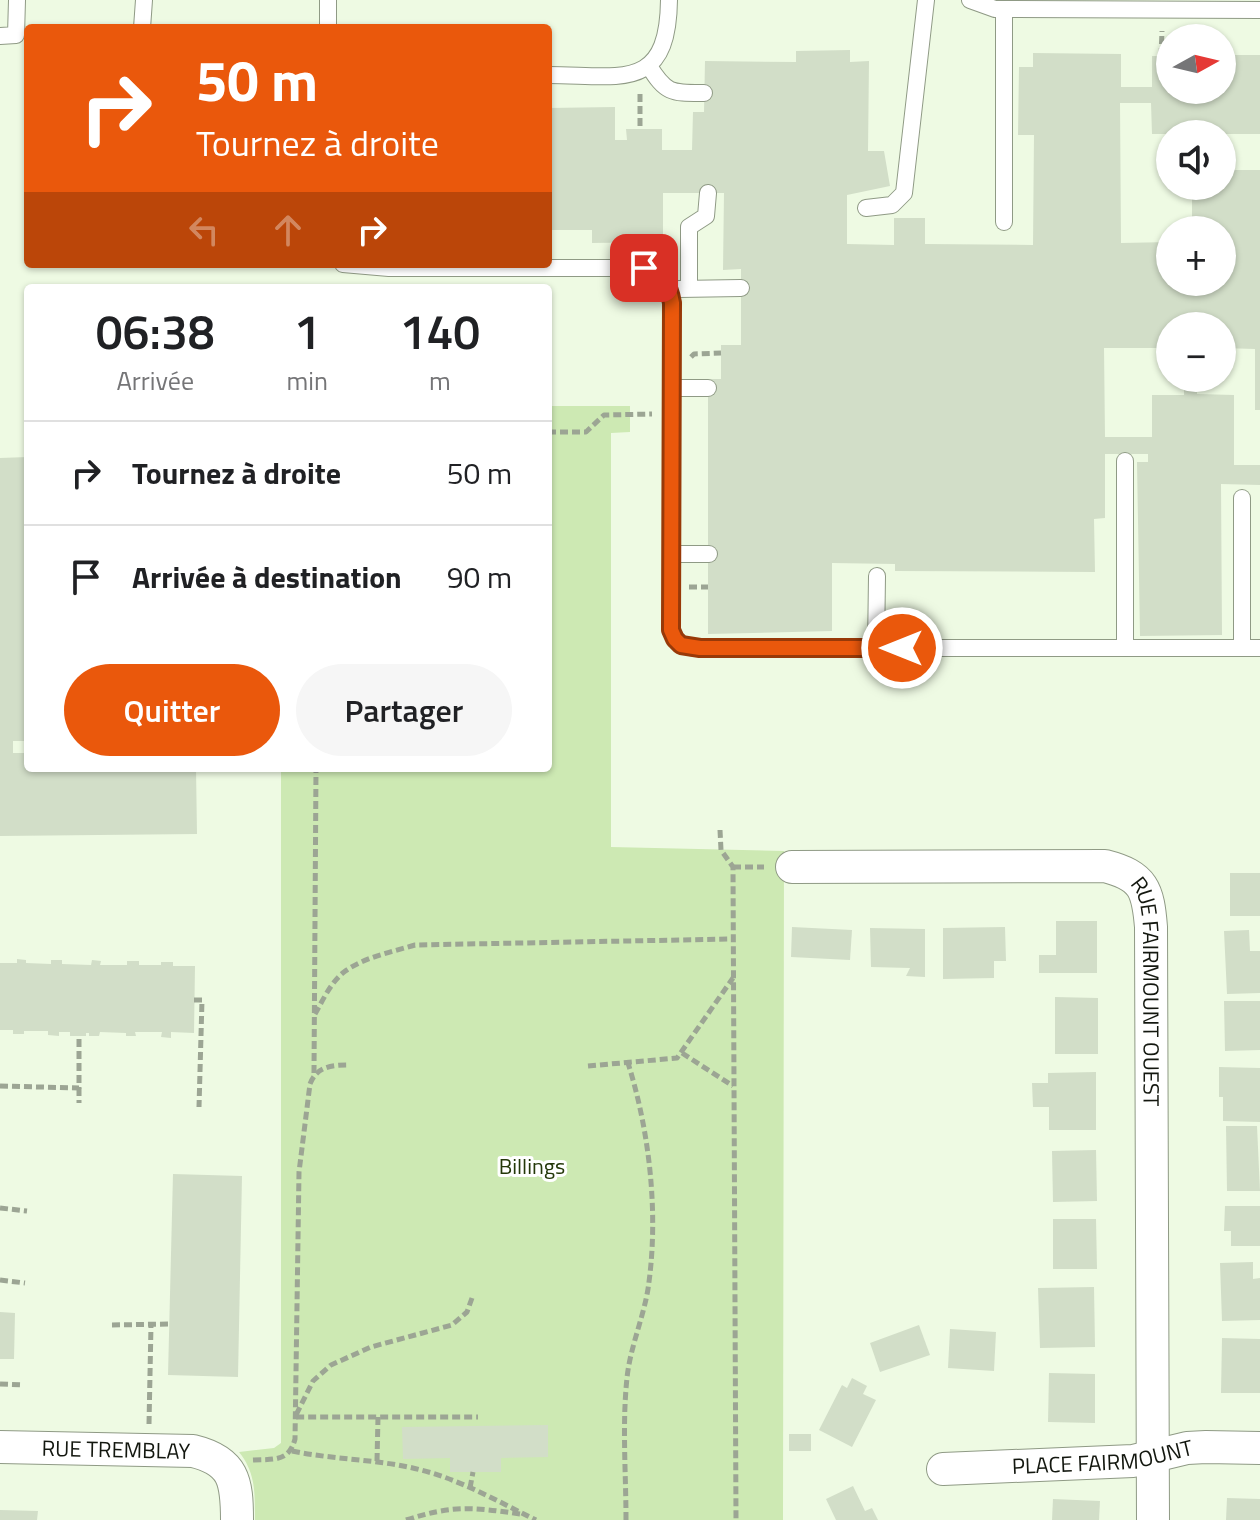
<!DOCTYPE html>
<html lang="fr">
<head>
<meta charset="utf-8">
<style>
  :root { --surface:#fff; --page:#f6f6f6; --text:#202124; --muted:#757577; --line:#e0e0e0; --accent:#ea580c }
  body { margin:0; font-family:"Titillium Web",sans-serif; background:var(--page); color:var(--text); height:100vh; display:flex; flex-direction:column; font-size:30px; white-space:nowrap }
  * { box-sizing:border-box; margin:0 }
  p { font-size:26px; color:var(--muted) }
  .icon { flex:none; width:44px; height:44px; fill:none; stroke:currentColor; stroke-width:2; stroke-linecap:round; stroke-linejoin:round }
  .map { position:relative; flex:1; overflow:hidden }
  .side { position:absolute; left:24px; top:284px; width:528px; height:488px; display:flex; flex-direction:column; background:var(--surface); border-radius:8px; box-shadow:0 2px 6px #0004 }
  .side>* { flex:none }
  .banner { position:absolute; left:24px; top:24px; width:528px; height:244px; border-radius:8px; box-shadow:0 2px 6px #0004; background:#ea580c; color:#fff; overflow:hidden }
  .needle { width:52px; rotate:82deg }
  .controls { position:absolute; left:1156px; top:24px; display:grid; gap:16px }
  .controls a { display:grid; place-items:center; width:80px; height:80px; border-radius:50%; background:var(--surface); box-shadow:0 2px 6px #0004; font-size:40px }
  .pin { position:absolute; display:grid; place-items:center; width:68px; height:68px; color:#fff; margin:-34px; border-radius:16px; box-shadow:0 4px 12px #0006 }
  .me { position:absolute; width:88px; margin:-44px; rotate:270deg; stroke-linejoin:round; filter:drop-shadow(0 0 6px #0008) }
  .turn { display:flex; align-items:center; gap:28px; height:168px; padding:0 40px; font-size:36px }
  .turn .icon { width:104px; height:104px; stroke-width:2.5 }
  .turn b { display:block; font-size:56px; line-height:68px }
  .lanes { display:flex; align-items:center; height:76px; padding:0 40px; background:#0003; justify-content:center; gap:40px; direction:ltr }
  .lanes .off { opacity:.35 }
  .eta { display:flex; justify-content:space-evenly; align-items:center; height:136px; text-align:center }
  .eta b { font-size:48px; font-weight:600; line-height:56px }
  .button { display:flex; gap:16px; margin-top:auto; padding:16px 40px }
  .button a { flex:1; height:92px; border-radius:48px; background:var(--accent); color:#fff; font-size:32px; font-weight:600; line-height:92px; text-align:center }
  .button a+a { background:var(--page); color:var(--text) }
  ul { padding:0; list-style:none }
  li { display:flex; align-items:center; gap:24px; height:104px; padding:0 40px; border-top:2px solid var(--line) }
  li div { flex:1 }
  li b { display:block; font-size:30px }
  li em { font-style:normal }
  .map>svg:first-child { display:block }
</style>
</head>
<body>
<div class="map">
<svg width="1260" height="1520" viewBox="0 0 1260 1520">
  <rect width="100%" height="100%" fill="#eefae3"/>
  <path fill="#cde9b3" d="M 548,406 L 630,406 L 630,432 L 611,433 L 611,847 L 784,851 L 783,1520 L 255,1520 C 255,1494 256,1473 239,1452 L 274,1448 L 281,1443 L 281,768 L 548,768 Z"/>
  <g fill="#d2dec8">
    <polygon points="850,50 850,62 869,61 868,151 884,151 890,186 847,195 847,244 894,245 894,218 925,218 925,244 1033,245 1034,135 1018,135 1019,67 1033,67 1033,53 1121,54 1121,87 1152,87 1152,56 1170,56 1170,90 1222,90 1222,55 1260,55 1260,134 1152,134 1151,103 1120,103 1121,243 1170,242 1170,282 1222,282 1222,230 1192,230 1192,186 1222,186 1222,170 1260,170 1260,410 1255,410 1255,349 1222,348 1222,326 1170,326 1170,348 1104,348 1105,437 1152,437 1152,395 1184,395 1184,378 1197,378 1197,394 1234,395 1234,465 1260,465 1260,485 1221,484 1222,635 1140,636 1137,462 1148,462 1148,454 1105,454 1105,518 1094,519 1095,572 895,571 895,564 832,563 832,631 708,634 708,379 721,379 721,345 741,345 741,269 723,270 724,193 663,193 663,242 592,243 592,230 548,230 548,108 615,107 615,140 627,140 626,129 662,129 662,150 692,150 693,112 704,112 705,61 796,62 796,51"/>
    <polygon points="28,457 28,741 13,741 13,753 28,753 28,768 196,768 197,834 0,836 0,458"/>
    <rect x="1230" y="873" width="30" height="43"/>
    <polygon points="1056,921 1097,921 1097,973 1039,973 1039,955 1056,955"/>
    <polygon points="792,927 852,930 850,960 791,957"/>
    <polygon points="1005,927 1006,961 994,961 994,978 943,979 943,928"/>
    <polygon points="870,928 925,929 925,977 906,976 910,968 871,967"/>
    <polygon points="1249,930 1250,951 1260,951 1260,993 1227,994 1224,931"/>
    <polygon points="17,959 26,960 26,963 51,964 51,960 62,960 62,964 91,965 92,960 101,961 100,965 127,965 127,961 139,961 139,965 161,965 161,962 173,962 173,966 195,966 194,1033 171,1032 171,1038 161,1037 162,1032 135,1032 136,1036 126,1036 126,1033 100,1032 99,1036 89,1036 89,1033 86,1033 86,1036 70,1036 70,1032 59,1032 59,1036 48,1035 48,1031 24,1031 24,1034 13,1034 13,1030 0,1030 0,963 17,963"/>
    <polygon points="1055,997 1098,998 1098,1054 1055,1054"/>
    <polygon points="1224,1001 1260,1001 1260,1050 1225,1051"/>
    <polygon points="1219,1067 1260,1068 1260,1122 1223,1121 1223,1097 1219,1097"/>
    <polygon points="1096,1072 1096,1130 1049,1130 1049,1107 1033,1107 1032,1083 1048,1083 1048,1073"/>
    <polygon points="1226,1126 1257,1126 1260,1191 1227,1191"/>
    <polygon points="1096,1150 1097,1201 1053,1202 1052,1151"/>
    <polygon points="173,1174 242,1176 238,1377 168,1375"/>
    <polygon points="1225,1206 1260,1206 1260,1246 1231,1246 1231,1231 1224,1231"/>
    <polygon points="1053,1219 1096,1219 1097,1269 1053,1269"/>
    <polygon points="1253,1262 1253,1279 1260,1278 1260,1320 1222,1321 1220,1263"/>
    <polygon points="1094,1287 1095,1347 1040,1348 1038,1288"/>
    <polygon points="0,1312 15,1313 14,1359 0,1359"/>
    <polygon points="919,1325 930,1355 880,1372 870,1343"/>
    <polygon points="950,1329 996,1332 994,1371 948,1368"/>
    <polygon points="1222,1338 1260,1339 1260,1393 1221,1393"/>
    <polygon points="1049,1373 1095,1374 1095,1423 1048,1422"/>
    <polygon points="852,1378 867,1386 863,1394 876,1400 852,1447 819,1430 842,1385 847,1388"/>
    <polygon points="548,1425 548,1457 501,1458 501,1472 450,1472 450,1458 403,1459 402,1427"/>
    <rect x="789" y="1434" width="22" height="17"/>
    <polygon points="853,1486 865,1511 872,1508 878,1520 836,1520 826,1499"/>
    <polygon points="1227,1498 1260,1499 1260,1520 1226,1520"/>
    <polygon points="1053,1499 1100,1501 1099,1520 1052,1520"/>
    <polygon points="0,1510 38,1511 37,1520 0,1520"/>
  </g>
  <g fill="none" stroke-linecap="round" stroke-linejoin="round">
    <defs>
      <g id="service">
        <polyline points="328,0 328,28"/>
        <polyline points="970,0 995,9 1260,10"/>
        <polyline points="142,28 144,0"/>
        <polyline points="0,36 16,35 17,0"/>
        <path d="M 649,66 C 666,94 672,93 704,93"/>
        <path d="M 548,75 C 620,75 668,93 669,0"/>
        <polyline points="866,208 892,205 904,193 926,0"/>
        <polyline points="1004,222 1004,9"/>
        <path d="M 343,264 L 389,268 L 644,268 C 663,274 669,285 672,303 L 671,630 C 677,644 685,648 700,648 L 1260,648"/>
        <polyline points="689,288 689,227 706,216 708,193"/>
        <polyline points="679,289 741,288"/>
        <polyline points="671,388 708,388"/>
        <polyline points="1242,498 1242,648"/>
        <polyline points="671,554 709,554"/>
        <polyline points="876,648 877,576"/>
        <polyline points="1125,648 1125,461"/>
      </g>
      <g id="minor">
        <path id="s1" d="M 792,867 L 1105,866 C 1144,876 1148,890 1151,927 L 1153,1520"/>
        <path id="s2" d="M 0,1447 L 193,1451 C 234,1461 237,1481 237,1520"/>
        <path id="s3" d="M 943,1469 L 1133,1461 L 1187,1448 L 1206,1447 L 1260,1448"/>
      </g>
    </defs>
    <use href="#service" stroke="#8f9a85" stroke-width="18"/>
    <use href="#minor" stroke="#8f9a85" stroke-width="34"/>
    <g stroke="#9ca594" stroke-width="5" stroke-dasharray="8 4" stroke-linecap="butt">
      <polyline points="1161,56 1162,31"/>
      <polyline points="640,94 640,129"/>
      <polyline points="691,357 694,354 721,353"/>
      <polyline points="548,432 586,432 604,415 652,414"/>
      <polyline points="689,587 708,587"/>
      <polyline points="720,830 721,850 733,867 736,1520"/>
      <polyline points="733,867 764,867"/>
      <polyline points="194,1000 202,1000 199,1107"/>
      <path d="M 315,1014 C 323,1000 331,982 344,972 C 364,957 392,952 415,945 L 733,939"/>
      <polyline points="682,1053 733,1086"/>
      <polyline points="588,1066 677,1058 733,978"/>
      <polyline points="314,1073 316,768"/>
      <polyline points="0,1086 79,1088 79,1036"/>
      <polyline points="79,1088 79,1103"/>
      <polyline points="0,1208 27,1211"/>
      <polyline points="0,1280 25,1283"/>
      <polyline points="472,1298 467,1312 452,1325 371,1347 331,1365 313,1381 295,1417 478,1417"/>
      <polyline points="112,1325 169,1324"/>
      <polyline points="0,1384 23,1385"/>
      <polyline points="149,1424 151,1325"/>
      <path d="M 292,1451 C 335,1460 379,1459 421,1470 C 461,1480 499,1502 536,1520"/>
      <path d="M 253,1460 C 274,1459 289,1462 295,1439 L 299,1172 L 310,1084 C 317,1066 332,1065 350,1065"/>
      <polyline points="377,1461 378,1417"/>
      <polyline points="470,1488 473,1472"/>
      <path d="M 406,1520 C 453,1505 471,1507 520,1514"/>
      <path d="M 626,1520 C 626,1473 622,1425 627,1378 C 630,1348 643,1319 648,1289 C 659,1216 650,1133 628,1063"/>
    </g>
    <use href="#service" stroke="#fff" stroke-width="16"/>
    <use href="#minor" stroke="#fff" stroke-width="32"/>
  </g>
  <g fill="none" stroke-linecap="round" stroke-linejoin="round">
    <defs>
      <path id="route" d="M 644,268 C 663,274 669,285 672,303 L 671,630 L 675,639 L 681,645 L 700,648 L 902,648"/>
    </defs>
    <use href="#route" stroke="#983908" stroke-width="20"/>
    <use href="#route" stroke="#ea580c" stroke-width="14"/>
  </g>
  <g text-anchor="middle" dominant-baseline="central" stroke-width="6" stroke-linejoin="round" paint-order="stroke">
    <g font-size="22" fill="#13170f" stroke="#fff">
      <text stroke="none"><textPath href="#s1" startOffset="462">RUE FAIRMOUNT OUEST</textPath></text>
      <text stroke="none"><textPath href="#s2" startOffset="116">RUE TREMBLAY</textPath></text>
      <text stroke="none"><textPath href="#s3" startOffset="160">PLACE FAIRMOUNT</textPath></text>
    </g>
    <g font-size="22" fill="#243809" stroke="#fff">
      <text x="532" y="1166">Billings</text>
    </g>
  </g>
</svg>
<div class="controls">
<a><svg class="needle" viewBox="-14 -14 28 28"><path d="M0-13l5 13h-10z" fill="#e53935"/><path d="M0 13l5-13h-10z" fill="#757577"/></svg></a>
<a><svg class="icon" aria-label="sound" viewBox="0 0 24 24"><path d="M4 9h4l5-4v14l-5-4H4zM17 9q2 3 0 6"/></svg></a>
<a>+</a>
<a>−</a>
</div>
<div class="pin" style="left:644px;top:268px;background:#d93025"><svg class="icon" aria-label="arrive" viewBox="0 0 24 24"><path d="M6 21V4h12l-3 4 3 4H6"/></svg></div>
<svg class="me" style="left:902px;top:648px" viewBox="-20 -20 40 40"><circle r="17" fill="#ea580c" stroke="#fff" stroke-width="3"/><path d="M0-11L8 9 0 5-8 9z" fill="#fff"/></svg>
<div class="banner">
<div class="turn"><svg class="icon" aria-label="right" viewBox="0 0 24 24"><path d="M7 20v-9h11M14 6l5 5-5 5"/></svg><div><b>50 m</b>Tournez à droite</div></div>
<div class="lanes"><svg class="icon off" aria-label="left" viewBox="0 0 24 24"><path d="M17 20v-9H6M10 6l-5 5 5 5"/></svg><svg class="icon off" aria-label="ahead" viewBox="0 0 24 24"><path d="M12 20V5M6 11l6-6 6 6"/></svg><svg class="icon" aria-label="right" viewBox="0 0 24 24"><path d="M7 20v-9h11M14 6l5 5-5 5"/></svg></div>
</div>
<section class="side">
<div class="eta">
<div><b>06:38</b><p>Arrivée</p></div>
<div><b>1</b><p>min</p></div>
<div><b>140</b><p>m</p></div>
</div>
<ul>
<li><svg class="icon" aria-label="right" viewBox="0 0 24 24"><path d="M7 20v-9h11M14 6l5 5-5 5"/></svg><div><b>Tournez à droite</b></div><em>50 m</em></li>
<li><svg class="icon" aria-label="arrive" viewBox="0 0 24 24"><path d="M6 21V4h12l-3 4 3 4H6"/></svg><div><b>Arrivée à destination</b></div><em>90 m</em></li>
</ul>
<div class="button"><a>Quitter</a><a>Partager</a></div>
</section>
</div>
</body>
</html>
